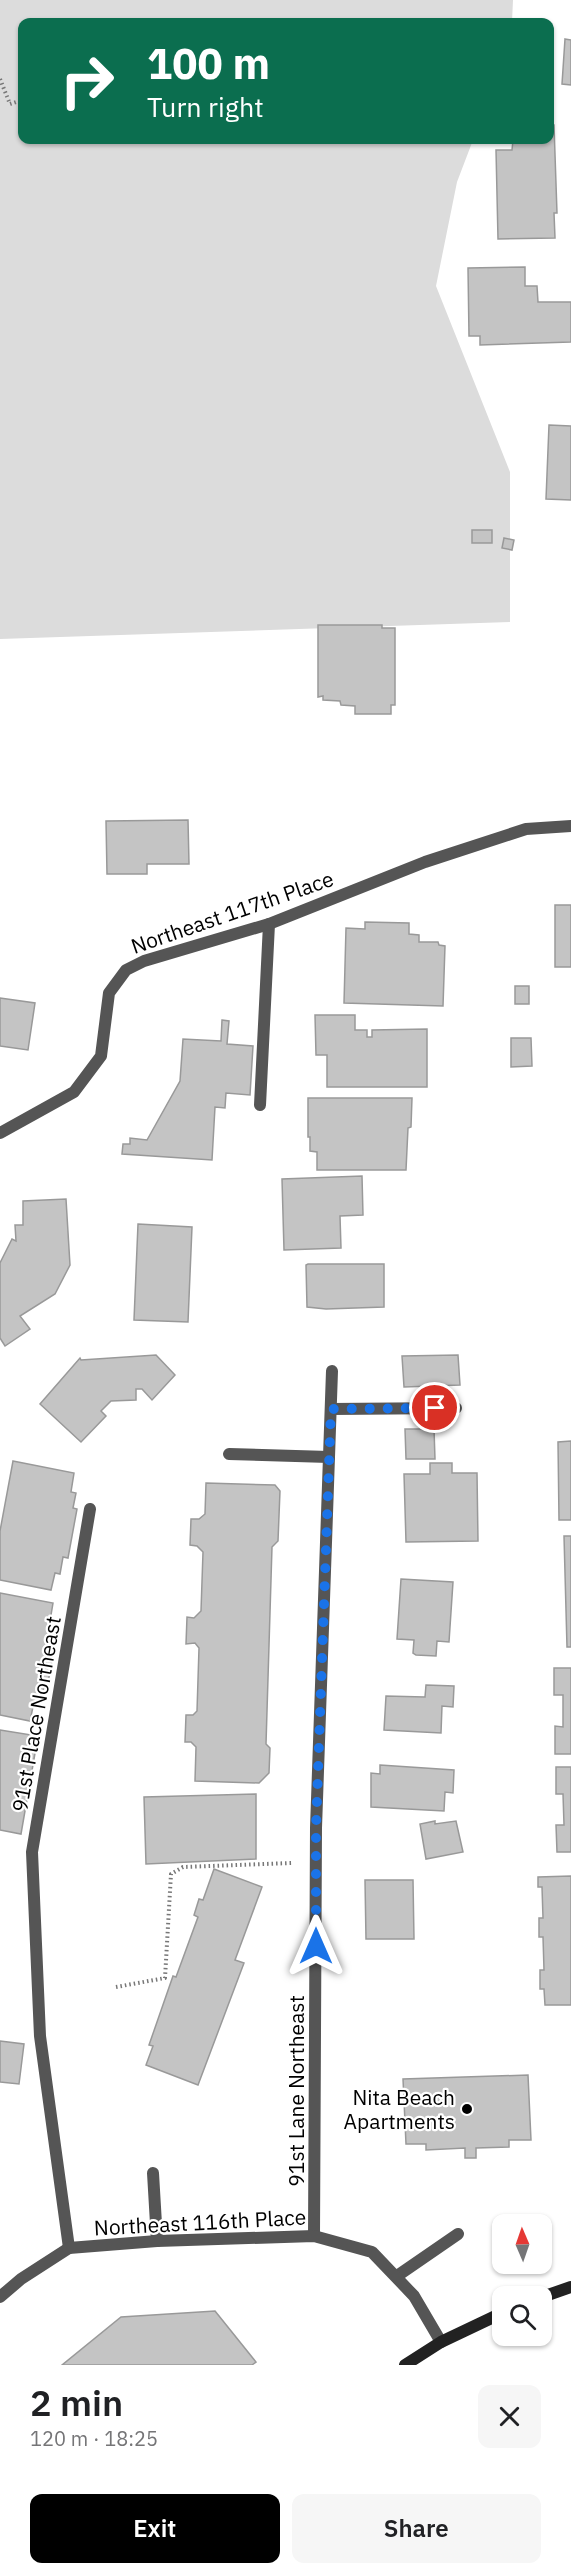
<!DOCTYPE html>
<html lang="en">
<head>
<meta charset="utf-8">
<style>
  :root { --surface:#fff; --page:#f6f6f6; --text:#202124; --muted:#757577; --accent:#000 }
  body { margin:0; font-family:"IBM Plex Sans",sans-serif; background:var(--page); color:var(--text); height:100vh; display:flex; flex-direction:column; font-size:22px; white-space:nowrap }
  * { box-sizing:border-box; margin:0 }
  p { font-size:20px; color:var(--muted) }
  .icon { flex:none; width:33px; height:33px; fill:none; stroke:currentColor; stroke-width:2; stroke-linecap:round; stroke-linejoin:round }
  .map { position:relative; height:2365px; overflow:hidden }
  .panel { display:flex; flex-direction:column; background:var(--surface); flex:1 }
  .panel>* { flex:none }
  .hud { position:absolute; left:18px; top:18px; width:536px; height:126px; border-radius:12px; box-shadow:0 2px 4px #0004; background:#0b6e4f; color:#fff; overflow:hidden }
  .needle { width:39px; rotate:358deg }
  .buttons { position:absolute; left:492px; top:2214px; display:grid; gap:12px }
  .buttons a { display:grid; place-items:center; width:60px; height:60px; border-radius:12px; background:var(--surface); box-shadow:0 2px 4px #0004; font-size:30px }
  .pin { position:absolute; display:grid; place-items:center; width:51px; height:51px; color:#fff; margin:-26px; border:3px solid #fff; border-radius:50%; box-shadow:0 2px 6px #0007 }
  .me { position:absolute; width:66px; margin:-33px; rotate:0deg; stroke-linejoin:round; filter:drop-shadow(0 0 4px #0008) }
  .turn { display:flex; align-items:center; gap:21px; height:126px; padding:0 30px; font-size:27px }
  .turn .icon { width:78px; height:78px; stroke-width:2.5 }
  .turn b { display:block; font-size:42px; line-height:51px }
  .round { display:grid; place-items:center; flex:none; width:63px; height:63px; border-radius:12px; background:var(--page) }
  .headline { display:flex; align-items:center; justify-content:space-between; height:102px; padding:0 30px }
  h1 { font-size:36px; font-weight:600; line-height:45px }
  .action { display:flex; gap:12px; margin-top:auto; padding:12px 30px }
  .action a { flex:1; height:69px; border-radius:12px; background:var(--accent); color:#fff; font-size:24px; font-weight:600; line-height:69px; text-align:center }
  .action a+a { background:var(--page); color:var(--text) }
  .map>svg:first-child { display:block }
</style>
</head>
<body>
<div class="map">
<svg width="571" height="2365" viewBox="0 0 571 2365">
  <rect width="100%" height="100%" fill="#fff"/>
  <polygon fill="#dcdcdc" points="0,0 513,0 512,22 22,22 22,140 473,140 457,182 436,286 510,472 510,622 0,639"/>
  <g fill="#c4c4c4" stroke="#999" stroke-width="1.5">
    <polygon points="565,39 571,40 571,85 562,84"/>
    <polygon points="549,125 554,125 557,213 554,213 555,238 498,239 496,150 512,150 513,140 549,140"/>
    <polygon points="525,267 525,286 537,286 538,302 571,302 571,342 480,345 480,336 469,336 468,268"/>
    <polygon points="549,425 571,426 571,500 546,499"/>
    <rect x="472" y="530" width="20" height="13"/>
    <polygon points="504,538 514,540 512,550 502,548"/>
    <polygon points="318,625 382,625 382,628 395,628 395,705 391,705 391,714 355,714 355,706 341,705 340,701 323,700 323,696 318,697"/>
    <polygon points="188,820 189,864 147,864 147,874 107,874 106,821"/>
    <rect x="555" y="905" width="16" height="62"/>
    <polygon points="365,922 409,923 409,934 419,935 419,942 438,942 439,945 445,946 443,1006 344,1003 346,928 365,929"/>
    <rect x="515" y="986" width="14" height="18"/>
    <polygon points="0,998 35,1003 28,1050 0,1046"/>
    <polygon points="315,1015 355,1015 355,1030 367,1030 367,1037 372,1037 372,1030 427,1029 427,1087 327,1087 327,1055 316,1055"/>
    <polygon points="222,1020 229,1021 227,1044 253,1046 250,1095 226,1093 225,1108 215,1107 212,1160 122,1154 123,1144 130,1144 130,1138 147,1140 180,1081 183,1039 221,1041"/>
    <polygon points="511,1038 531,1038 532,1066 511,1067"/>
    <polygon points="308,1098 412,1098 411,1127 408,1128 406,1170 317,1170 317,1152 310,1151 310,1137 308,1137"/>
    <polygon points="362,1176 363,1215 340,1216 341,1248 284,1250 282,1179"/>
    <polygon points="66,1199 70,1265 55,1294 20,1316 30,1329 5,1346 0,1338 0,1263 12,1239 16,1241 15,1225 23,1225 23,1201"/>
    <polygon points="138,1224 192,1227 188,1322 134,1320"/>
    <polygon points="308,1264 384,1264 384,1307 326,1309 307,1307 306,1265"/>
    <polygon points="156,1355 175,1375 152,1400 142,1389 136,1389 136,1400 111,1401 101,1411 106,1416 81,1442 40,1404 80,1358 81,1360"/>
    <polygon points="458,1355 460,1385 404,1387 402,1356"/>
    <polygon points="405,1429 434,1429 435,1459 406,1459"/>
    <polygon points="571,1441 571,1520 559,1520 558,1442"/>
    <polygon points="13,1461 74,1473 71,1492 76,1493 73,1508 77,1509 68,1558 63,1557 60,1574 55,1573 51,1590 0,1580 0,1531"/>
    <polygon points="430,1463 452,1463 452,1473 477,1473 478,1541 406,1542 404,1474 430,1474"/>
    <polygon points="206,1483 275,1485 280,1491 278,1541 272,1547 266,1744 270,1748 269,1773 259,1783 195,1781 196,1747 191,1742 185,1742 186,1715 193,1715 197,1711 199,1648 195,1643 186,1644 187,1617 194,1618 201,1611 203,1552 197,1546 190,1545 191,1519 199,1519 205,1514"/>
    <polygon points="564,1536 571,1536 571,1647 567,1647"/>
    <polygon points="401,1579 453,1582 449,1642 437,1641 436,1656 416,1655 413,1653 414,1640 397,1639"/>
    <polygon points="0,1593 53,1603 50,1621 56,1622 53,1639 56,1639 47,1688 44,1687 40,1704 34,1702 30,1721 0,1715"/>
    <polygon points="554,1668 571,1668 571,1754 555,1754 555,1726 563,1727 563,1695 554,1695"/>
    <polygon points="426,1685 454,1686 453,1707 442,1706 441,1733 384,1730 386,1696 425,1697"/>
    <polygon points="0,1730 38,1736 21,1834 0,1830"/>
    <polygon points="380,1765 454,1770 453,1793 445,1792 444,1811 371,1807 371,1773 380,1774"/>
    <polygon points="556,1767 571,1767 571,1852 557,1852 556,1825 564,1825 563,1794 556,1794"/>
    <polygon points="256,1794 256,1859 146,1864 144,1797"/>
    <polygon points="435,1821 435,1824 456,1821 463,1852 426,1859 420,1824"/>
    <polygon points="214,1869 262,1887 235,1960 244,1963 198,2085 146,2065 153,2046 149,2045 173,1976 176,1977 198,1917 194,1915 199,1899 203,1900"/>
    <polygon points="571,1876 571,2005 545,2005 544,1989 540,1989 540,1970 544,1970 543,1937 539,1937 539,1918 543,1918 542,1887 538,1887 538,1877"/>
    <polygon points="365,1880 413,1880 414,1939 366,1939"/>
    <polygon points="0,2041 24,2044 19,2084 0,2082"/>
    <polygon points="528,2075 531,2140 509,2140 509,2147 476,2148 476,2158 465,2158 465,2148 426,2150 426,2144 406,2144 403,2079"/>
    <polygon points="215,2311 256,2362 252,2365 62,2365 121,2317"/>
  </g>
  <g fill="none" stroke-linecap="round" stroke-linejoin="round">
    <g stroke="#777" stroke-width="4" stroke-dasharray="1.5 3" stroke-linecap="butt">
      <polyline points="0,79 10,104 22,100"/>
      <polyline points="116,1987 165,1978 171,1874 183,1867 292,1863"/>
    </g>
    <g stroke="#555" stroke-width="12">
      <polyline points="331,1409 456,1408"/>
      <polyline points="229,1454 329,1457"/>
      <polyline points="153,2173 157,2241"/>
      <polyline points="397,2276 458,2234"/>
    </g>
    <g stroke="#555" stroke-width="12">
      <polyline points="260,1105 269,924"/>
      <polyline points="0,1133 74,1092 101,1056 109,993 126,970 144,961 269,924 425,862 526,829 571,826"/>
      <polyline points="314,2236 316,1828 332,1371"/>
      <polyline points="69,2248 40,2036 32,1852 90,1509"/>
      <polyline points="0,2297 21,2279 69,2248 157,2241 314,2236 372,2252 414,2296 441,2342"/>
    </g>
    <g stroke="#222" stroke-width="12">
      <polyline points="542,2297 571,2287"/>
      <polyline points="405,2365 441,2342 502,2313"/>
    </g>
  </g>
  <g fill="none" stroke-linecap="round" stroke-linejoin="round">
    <polyline stroke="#1a73e8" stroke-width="10" stroke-dasharray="0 18" points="316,1946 316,1828 331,1409 435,1408"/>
  </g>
  <circle fill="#000" stroke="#fff" stroke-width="2" cx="467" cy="2109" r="6"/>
  <g text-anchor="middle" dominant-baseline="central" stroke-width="4.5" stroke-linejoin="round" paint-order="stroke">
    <g font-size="21" fill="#000" stroke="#fff">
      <text transform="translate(232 912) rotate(-19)">Northeast 117th Place</text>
      <text transform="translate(36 1714) rotate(-80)">91st Place Northeast</text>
      <text transform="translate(296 2091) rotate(-90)">91st Lane Northeast</text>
      <text transform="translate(200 2222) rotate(-3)">Northeast 116th Place</text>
    </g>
    <g font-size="21" fill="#000" stroke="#fff" text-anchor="end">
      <text x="455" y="2097">Nita Beach<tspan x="455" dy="24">Apartments</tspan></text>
    </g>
  </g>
</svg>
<div class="buttons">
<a><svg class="needle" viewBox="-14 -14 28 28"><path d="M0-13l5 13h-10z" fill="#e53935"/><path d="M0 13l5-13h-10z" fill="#757577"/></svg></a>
<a><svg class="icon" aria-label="search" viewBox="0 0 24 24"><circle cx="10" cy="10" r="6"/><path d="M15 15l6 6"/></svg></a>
</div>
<div class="pin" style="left:435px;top:1408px;background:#d93025"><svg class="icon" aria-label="arrive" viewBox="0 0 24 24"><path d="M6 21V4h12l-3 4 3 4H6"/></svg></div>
<svg class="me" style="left:316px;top:1946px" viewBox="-20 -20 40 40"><path d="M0-17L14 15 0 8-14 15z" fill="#1a73e8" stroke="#fff" stroke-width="4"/></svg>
<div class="hud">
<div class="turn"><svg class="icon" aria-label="right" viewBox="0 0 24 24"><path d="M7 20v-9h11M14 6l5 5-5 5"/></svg><div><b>100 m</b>Turn right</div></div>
</div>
</div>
<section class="panel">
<div class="headline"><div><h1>2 min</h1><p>120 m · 18:25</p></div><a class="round"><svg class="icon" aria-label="close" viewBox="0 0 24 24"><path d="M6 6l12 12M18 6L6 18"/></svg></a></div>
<div class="action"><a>Exit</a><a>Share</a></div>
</section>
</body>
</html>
